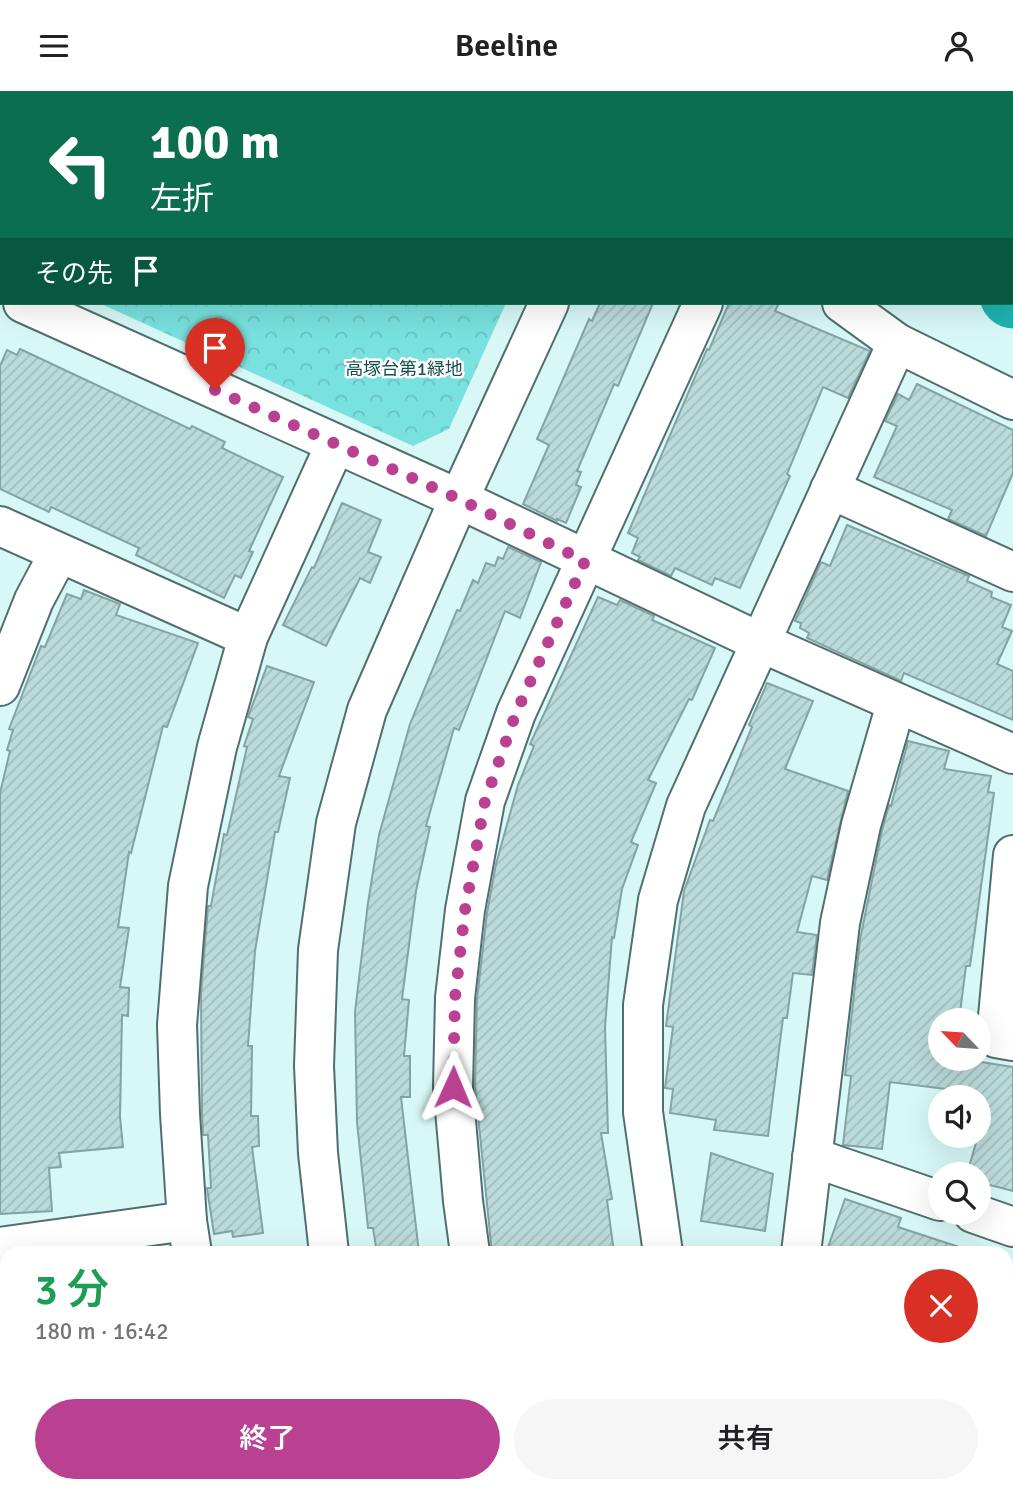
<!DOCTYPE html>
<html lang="ja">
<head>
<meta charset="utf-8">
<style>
  :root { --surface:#fff; --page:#f6f6f6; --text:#202124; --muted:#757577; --accent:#ba4092 }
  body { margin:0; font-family:Signika,"Noto Sans JP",sans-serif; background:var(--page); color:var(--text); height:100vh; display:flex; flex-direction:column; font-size:26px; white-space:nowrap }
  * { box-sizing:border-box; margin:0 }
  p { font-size:23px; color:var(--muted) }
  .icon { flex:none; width:38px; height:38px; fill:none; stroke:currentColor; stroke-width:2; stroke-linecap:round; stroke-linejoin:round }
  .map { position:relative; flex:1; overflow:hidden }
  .drawer { position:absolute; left:0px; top:1155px; width:1013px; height:247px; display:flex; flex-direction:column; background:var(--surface); border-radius:21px 21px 0 0; box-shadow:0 7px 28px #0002 }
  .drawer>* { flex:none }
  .guide { position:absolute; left:0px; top:0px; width:1013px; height:214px; box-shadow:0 7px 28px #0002; background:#0b6e4f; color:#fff; overflow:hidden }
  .needle { width:46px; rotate:295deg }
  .fabs { position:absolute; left:928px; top:917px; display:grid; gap:14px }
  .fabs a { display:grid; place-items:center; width:63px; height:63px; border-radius:50%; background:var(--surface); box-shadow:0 7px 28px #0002; font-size:35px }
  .pin { position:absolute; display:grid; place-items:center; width:60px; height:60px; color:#fff; margin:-72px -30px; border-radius:50% 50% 50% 0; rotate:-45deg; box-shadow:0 0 7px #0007 }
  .pin .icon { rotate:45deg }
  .me { position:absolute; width:77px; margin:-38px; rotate:1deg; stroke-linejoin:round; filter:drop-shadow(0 0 5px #0008) }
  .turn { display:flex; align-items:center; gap:24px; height:147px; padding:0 35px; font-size:32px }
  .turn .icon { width:91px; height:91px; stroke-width:2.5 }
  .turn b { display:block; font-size:49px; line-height:60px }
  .then { display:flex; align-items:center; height:66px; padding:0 35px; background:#0003; gap:14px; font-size:26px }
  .round { display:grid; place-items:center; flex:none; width:74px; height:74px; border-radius:37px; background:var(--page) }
  .head { display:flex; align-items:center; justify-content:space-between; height:119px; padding:0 35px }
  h1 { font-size:42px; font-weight:600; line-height:52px; color:#1e9e55 }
  .primary-button { display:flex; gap:14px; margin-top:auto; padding:14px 35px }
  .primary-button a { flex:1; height:80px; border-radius:42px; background:var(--accent); color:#fff; font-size:28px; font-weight:600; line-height:80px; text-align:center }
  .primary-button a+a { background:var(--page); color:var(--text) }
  header { display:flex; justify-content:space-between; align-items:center; height:91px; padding:0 35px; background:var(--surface); font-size:32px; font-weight:600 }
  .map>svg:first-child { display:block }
</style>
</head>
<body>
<header><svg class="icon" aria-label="menu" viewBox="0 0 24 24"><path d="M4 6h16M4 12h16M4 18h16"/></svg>Beeline<svg class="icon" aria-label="person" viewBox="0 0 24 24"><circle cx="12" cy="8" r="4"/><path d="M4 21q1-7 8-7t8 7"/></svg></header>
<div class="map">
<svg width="1013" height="1401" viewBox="0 0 1013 1401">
  <defs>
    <pattern id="park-crowns" width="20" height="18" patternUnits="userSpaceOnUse" patternTransform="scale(1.75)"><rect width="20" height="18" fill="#79e1de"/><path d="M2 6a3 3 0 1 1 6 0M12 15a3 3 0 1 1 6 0" fill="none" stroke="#69c2bf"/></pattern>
    <pattern id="building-hatch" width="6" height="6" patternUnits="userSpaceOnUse" patternTransform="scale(1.75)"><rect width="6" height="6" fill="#bbdbda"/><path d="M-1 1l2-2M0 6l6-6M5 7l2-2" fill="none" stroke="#a1bdbc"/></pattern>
  </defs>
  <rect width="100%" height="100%" fill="#d7f8f7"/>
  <g fill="url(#park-crowns)">
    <polygon points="0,0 571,0 572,2 2,2 2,168"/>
    <polygon points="99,212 506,212 449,338 413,355"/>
  </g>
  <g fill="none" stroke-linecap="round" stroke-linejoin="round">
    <g stroke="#1fb2b0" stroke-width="65">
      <polyline points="739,0 741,2"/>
      <polyline points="1012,204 1013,205"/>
    </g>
  </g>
  <g fill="url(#building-hatch)" stroke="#84a3a2" stroke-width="2">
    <polygon points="600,212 653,212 618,295 614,293 577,380 581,381 576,394 581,396 566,432 557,428 557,430 523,413 549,354 537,348 589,228 592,230"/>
    <polygon points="729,212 779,212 775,220 870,260 848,307 823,296 787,383 790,385 740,497 715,487 712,494 675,477 671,485 638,469 640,466 632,462 638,447 628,442 707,258 709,259"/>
    <polygon points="20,258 190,338 192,335 225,351 222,357 283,386 249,460 253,461 241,487 235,484 224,507 136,464 139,457 51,416 49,421 0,398 0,275 7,259 17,264"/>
    <polygon points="917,293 1013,339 1013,382 986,445 948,428 952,419 874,386 897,335 885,330 898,303 909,309"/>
    <polygon points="342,412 381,429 368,461 381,466 370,492 360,487 326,555 283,534 312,476 314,477"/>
    <polygon points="847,434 969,485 967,490 992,501 991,506 1011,514 1002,536 1012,540 997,573 1013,580 1013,629 904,582 901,590 807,547 809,542 800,537 801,532 795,530 821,471 830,475"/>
    <polygon points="508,456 541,471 520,527 505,520 459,639 454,637 426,735 430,736 416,800 402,908 409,909 404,965 410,965 410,1006 401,1006 419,1162 377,1162 373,1137 368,1137 357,1031 355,921 368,812 379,744 410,633 457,519 460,520 473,489 478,492 486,472 495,475 498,466 503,468"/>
    <polygon points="84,499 120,513 116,524 198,552 167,636 163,635 131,762 129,761 118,836 129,837 120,896 129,897 128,925 122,924 120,1026 123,1056 59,1062 61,1076 49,1077 52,1120 0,1123 0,702 10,660 7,659 13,639 9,638 41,555 45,556 67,503 81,508"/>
    <polygon points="598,506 617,514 620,509 654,525 652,529 715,557 692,609 689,608 648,689 656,692 631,751 638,754 622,798 614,847 612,846 605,936 608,1042 601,1042 612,1108 607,1109 614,1162 492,1162 475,995 477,908 487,822 496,773 518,694 534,655 530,653"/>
    <polygon points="267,575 314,591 279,685 290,687 278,741 275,741 255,860 248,955 252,955 251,1025 258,1025 259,1055 252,1056 263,1142 233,1146 232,1140 214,1143 207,1097 211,1097 208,1044 203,1044 202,1022 201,903 208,815 211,815 224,743 227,744 247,656 244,655 253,628 248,626"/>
    <polygon points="767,592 813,610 785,678 848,700 827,789 812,785 797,841 817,844 812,884 793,882 787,927 783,927 768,1045 714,1039 716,1029 670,1022 673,998 665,997 673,936 666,935 684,800 710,729 713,730 752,636 749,634"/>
    <polygon points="908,650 949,660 944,678 991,685 988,701 994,702 970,875 966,875 959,929 940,929 940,968 962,968 1013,976 1013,1100 978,1091 978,1083 967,1083 978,1045 978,1002 890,991 882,1058 843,1054 851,985 845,984 860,849 882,739 889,714 891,715"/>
    <polygon points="711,1062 773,1083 765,1140 701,1130"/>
    <polygon points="845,1108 901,1127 898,1136 959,1156 958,1162 826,1162"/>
  </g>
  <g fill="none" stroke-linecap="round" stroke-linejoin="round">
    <defs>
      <g id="minor">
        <polyline points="602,0 603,2"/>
        <polyline points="848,0 851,2"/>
        <polyline points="1012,99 1013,100"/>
        <polyline points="23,212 459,408 762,552 1013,663"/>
        <polyline points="842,212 897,252 1013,309"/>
        <polyline points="830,398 1013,481"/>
        <polyline points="0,435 248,546"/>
        <polyline points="0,595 34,509 59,462"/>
        <polyline points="1013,764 996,947 1013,950"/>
        <polyline points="812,1066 940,1110"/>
        <polyline points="973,1122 1013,1136"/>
        <polyline points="0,1156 187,1130"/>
        <polyline points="192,1162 187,1130 180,1023 177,934 188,795 217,656 248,546 335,354"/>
        <polyline points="329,1162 318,1062 314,975 318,859 336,732 367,619 459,408 549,212"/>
        <polyline points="470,1162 463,1110 453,996 455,907 465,819 485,710 516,622 703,212"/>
        <polyline points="663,1162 643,1021 643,914 658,809 686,715 897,252"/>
        <polyline points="801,1162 840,832 861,734 896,613"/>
        <polyline points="0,1305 7,1304"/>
        <polyline points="1006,1360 1013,1364"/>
        <polyline points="222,1395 223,1401"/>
        <polyline points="359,1395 360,1401"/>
        <polyline points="502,1395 503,1401"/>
      </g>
    </defs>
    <use href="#minor" stroke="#516f6e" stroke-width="42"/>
    <use href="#minor" stroke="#fff" stroke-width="38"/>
  </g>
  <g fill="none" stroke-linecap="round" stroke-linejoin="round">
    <polyline stroke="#ba4092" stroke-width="12" stroke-dasharray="0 21.6" points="215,299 459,408 585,470 516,622 485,710 465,819 455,907 453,996"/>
  </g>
  <g text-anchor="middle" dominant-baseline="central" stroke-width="5" stroke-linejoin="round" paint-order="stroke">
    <g font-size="18" fill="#17504f" stroke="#fff">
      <text x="404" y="278">高塚台第1緑地</text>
    </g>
  </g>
</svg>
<div class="fabs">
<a><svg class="needle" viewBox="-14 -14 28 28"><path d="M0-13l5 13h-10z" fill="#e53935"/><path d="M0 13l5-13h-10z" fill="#757577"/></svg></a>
<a><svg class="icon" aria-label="sound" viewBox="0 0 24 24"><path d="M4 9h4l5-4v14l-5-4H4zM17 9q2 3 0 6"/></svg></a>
<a><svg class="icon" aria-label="search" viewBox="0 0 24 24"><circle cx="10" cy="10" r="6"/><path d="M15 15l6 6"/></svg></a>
</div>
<div class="pin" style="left:215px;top:299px;background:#d93025"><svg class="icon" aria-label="arrive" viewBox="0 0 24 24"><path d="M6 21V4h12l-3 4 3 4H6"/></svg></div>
<svg class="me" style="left:453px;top:996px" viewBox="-20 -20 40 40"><path d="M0-17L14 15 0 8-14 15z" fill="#ba4092" stroke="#fff" stroke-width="4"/></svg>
<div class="guide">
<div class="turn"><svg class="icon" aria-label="left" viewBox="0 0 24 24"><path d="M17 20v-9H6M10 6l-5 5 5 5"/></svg><div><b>100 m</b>左折</div></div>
<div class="then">その先<svg class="icon" aria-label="arrive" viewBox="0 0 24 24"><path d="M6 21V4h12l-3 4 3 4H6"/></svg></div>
</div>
<section class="drawer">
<div class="head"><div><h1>3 分</h1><p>180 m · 16:42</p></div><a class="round" style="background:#d93025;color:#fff"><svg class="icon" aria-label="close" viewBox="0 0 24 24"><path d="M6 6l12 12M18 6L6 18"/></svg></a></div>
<div class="primary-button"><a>終了</a><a>共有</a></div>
</section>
</div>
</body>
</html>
